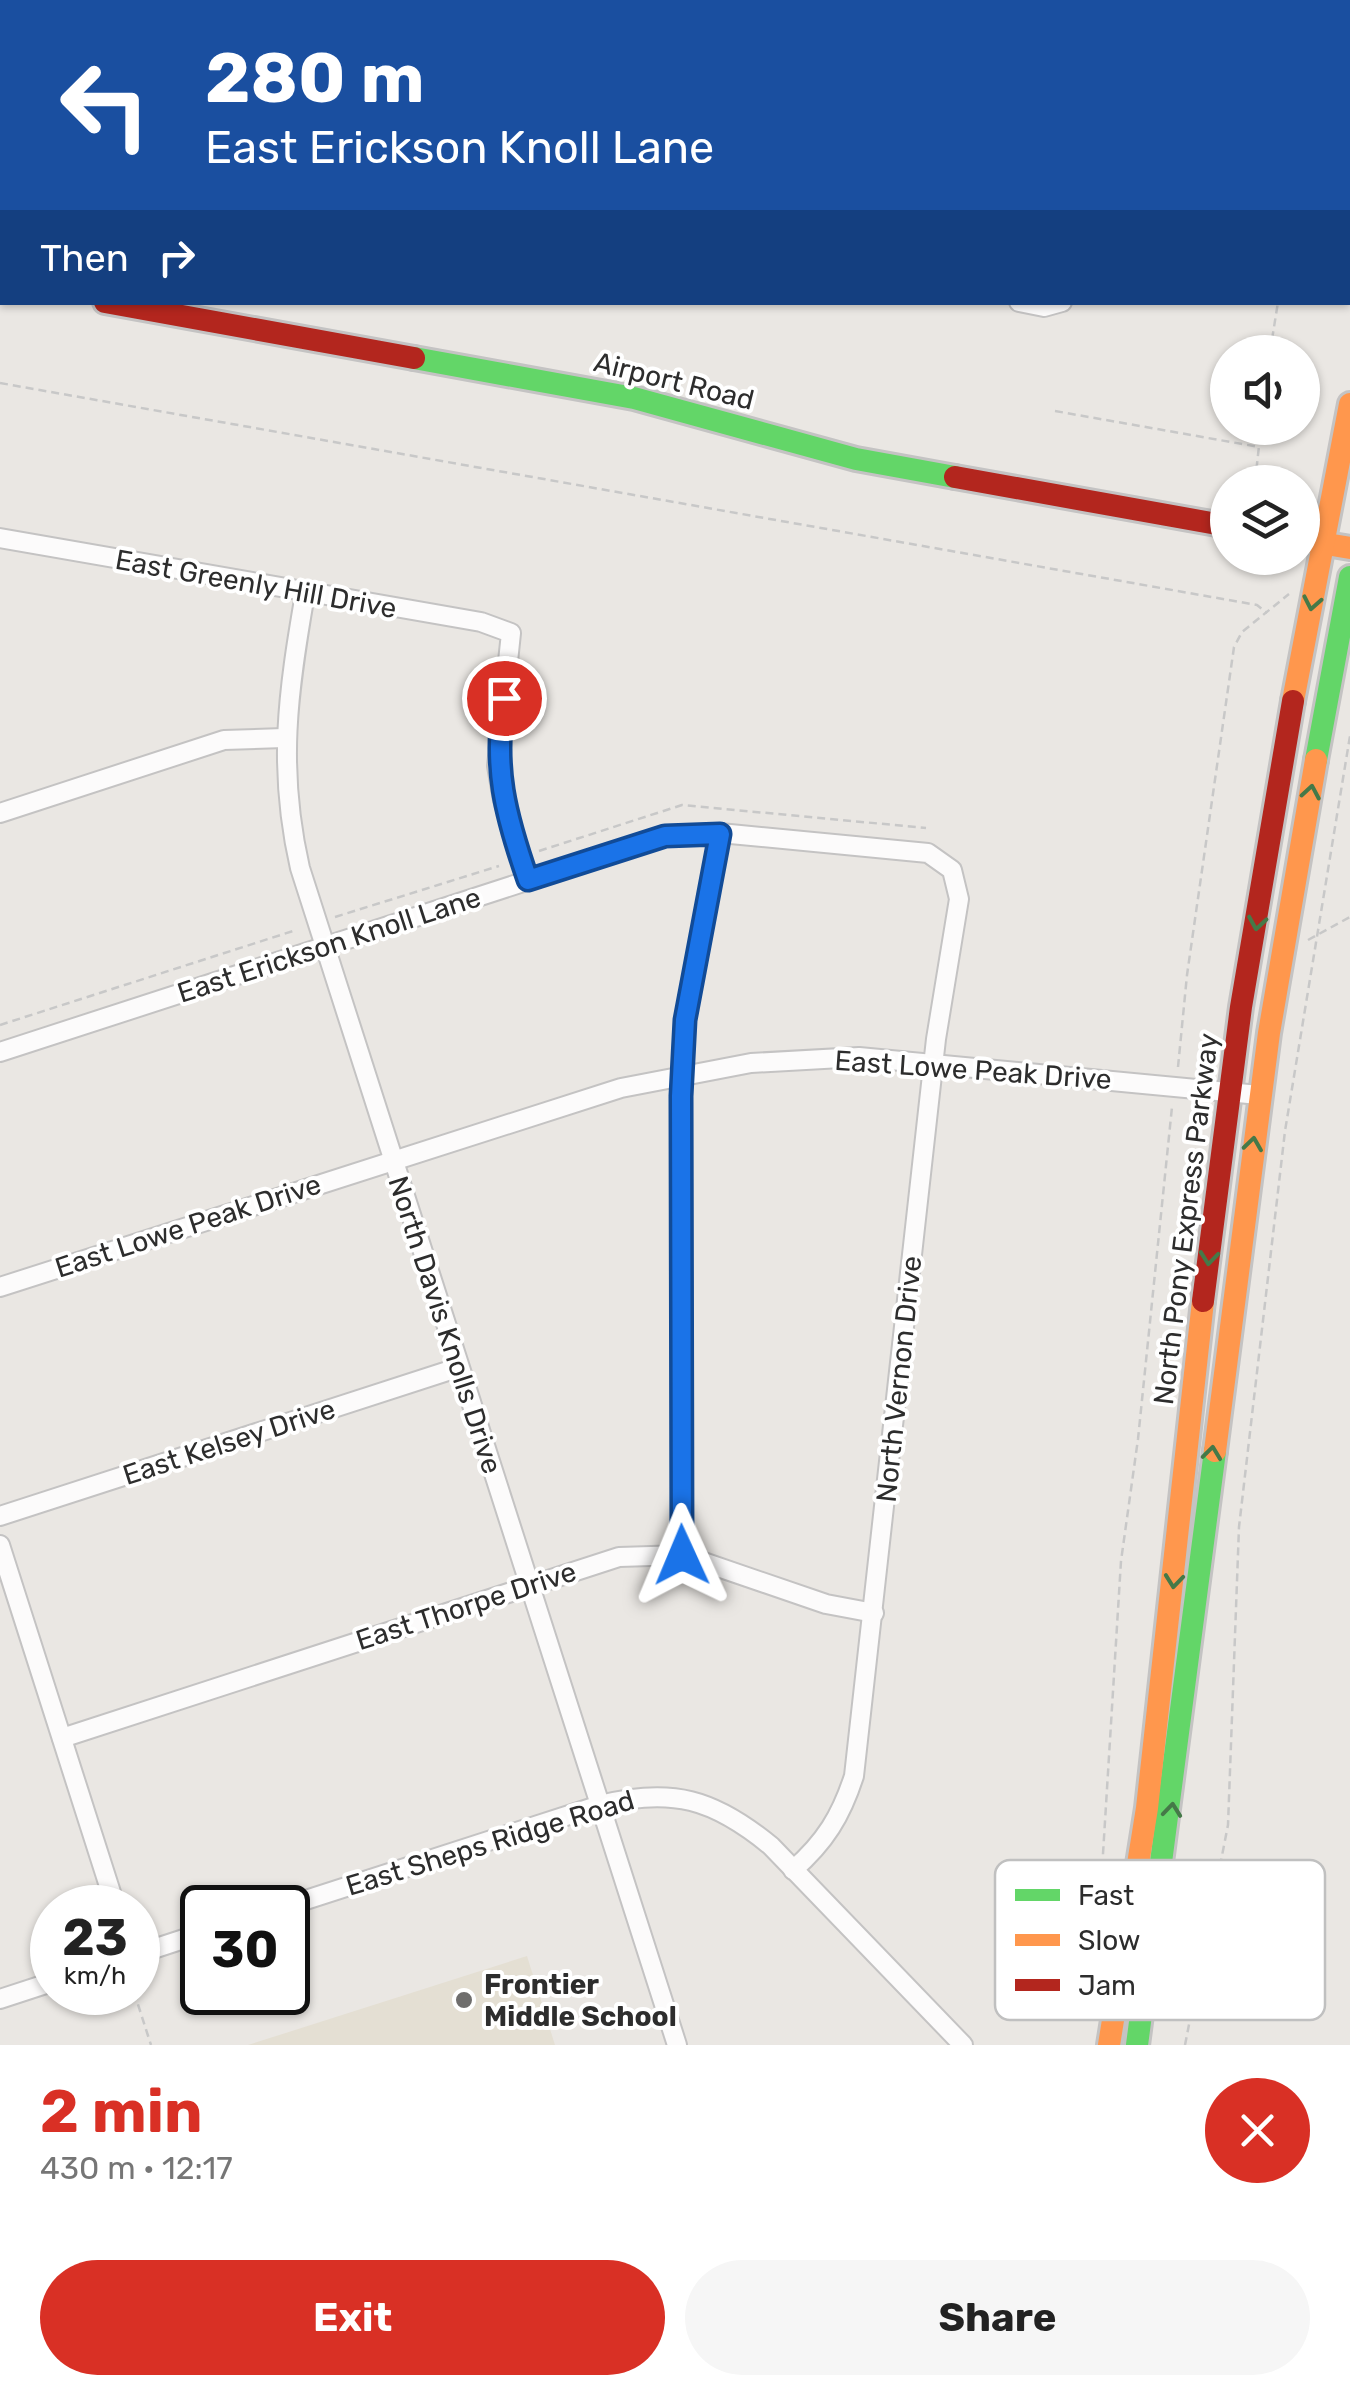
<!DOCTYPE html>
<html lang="en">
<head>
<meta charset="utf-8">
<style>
  :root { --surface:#fff; --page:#f6f6f6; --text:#222; --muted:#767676; --accent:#d93025 }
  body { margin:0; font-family:Rubik,sans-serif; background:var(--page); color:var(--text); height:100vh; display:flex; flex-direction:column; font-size:38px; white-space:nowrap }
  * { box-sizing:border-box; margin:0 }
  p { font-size:32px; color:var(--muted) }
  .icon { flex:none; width:55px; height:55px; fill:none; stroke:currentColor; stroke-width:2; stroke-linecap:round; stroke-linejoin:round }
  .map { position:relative; height:2045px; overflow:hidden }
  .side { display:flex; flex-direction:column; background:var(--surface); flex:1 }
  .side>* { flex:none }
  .guide { position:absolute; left:0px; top:0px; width:1350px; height:305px; box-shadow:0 2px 8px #0004; background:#1a4fa0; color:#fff; overflow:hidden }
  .controls { position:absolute; left:1210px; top:335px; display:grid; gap:20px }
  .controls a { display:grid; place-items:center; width:110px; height:110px; border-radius:50%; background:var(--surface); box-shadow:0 2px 8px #0004; font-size:50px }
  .speed { position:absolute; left:30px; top:1885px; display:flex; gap:20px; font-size:50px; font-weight:700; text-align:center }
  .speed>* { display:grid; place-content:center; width:130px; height:130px; border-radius:50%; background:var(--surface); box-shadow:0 2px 8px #0004; line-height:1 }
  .speed small { font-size:25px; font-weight:400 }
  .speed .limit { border:5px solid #111; border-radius:15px; background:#fff; color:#111 }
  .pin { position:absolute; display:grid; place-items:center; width:85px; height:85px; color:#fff; margin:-42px; border:5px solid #fff; border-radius:50%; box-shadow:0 2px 10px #0007 }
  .me { position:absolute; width:110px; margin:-55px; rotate:359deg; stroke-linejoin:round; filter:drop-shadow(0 0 8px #0008) }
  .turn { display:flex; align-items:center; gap:35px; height:210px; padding:0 40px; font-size:45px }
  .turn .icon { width:130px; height:130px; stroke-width:2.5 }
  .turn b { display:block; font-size:70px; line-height:85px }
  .then { display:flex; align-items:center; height:95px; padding:0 40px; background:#0003; gap:20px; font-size:38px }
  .round { display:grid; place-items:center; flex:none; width:105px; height:105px; border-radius:52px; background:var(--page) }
  .overview { display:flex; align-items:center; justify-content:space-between; height:170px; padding:0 40px }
  h1 { font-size:60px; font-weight:700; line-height:75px; color:var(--accent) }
  .button { display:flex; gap:20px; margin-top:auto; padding:20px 40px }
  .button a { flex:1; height:115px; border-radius:60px; background:var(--accent); color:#fff; font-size:40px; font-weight:700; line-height:115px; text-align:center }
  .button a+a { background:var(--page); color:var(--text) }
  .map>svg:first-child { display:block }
</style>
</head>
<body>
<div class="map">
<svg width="1350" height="2045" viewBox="0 0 1350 2045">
  <rect width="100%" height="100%" fill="#eae7e3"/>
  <polygon fill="#e4dfd3" points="527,1956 555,2045 248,2045"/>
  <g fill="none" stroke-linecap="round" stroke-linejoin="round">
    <defs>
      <g id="lane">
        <polyline points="232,2 232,0"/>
        <polyline points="401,2 401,0"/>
      </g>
      <g id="street">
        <polyline points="928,0 942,2"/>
        <polyline points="60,2 61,0"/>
        <polyline points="514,2 515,0"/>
        <polyline points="719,2 719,0"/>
        <polyline points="1133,2 1133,0"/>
        <polyline points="1348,74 1350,75"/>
        <polyline points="0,122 2,122"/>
        <polyline points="1019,302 1044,307 1062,302"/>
        <polyline points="0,538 481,622 511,633 497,766 503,800 528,880"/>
        <path d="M 305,594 C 288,692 277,768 300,868 L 677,2045"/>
        <polyline points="0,813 224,740 284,738"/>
        <path d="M 0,1052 L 665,836 L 720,833 L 928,853 L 952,870 L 959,899 L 936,1039 L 854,1776 C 841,1816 825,1842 793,1870"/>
        <polyline points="0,1287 621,1088 751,1063 859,1057 1259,1095"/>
        <polyline points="0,1516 457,1368"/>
        <polyline points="0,1545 116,1908"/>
        <polyline points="683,1555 682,1074 685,1020 720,833"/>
        <polyline points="62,1738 619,1557 683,1555 826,1604 874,1613"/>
        <path d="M 281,1908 L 600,1805 C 672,1787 714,1799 771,1846 L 963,2045"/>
        <polyline points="138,1954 202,1933"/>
        <polyline points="0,1999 52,1982"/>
      </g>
      <g id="fast">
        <polyline points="414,358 634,398 856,459 955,477"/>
        <polyline points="1316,760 1350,577"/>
        <polyline points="1137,2045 1215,1451"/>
      </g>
      <g id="slow">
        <polyline points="0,284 2,284"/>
        <polyline points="1302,540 1350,548"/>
        <polyline points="1293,701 1350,404"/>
        <polyline points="1215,1451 1269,1033 1316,760"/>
        <polyline points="1109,2045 1147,1808 1203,1301"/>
      </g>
      <g id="jam">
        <polyline points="105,302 414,358"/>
        <polyline points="955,477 1228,526"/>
        <polyline points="1203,1301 1241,1007 1293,701"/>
      </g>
    </defs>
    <use href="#lane" stroke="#c4c3c3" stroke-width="14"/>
    <use href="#street" stroke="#c4c3c3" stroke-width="22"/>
    <use href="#fast" stroke="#c4c3c3" stroke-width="28"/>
    <use href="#slow" stroke="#c4c3c3" stroke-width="28"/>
    <use href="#jam" stroke="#c4c3c3" stroke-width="28"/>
    <g stroke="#c8c8c8" stroke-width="2.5" stroke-dasharray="8 5" stroke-linecap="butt">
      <polyline points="1348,110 1350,103"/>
      <polyline points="1270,352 1278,302"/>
      <polyline points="0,383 1257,605 1267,613"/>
      <polyline points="1055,411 1259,447"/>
      <polyline points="1255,482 1261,428"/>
      <polyline points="539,851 682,805 926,828"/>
      <polyline points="335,917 499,866"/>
      <polyline points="1308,940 1350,917"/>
      <polyline points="0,1025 293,931"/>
      <polyline points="1178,1067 1187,975 1234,647 1242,632 1289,594"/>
      <polyline points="1095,1984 1121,1561 1138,1439 1172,1107"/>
      <polyline points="134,1992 151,2045"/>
      <polyline points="1185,2045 1228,1825 1239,1527 1285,1131 1350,736"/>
    </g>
    <use href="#lane" stroke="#fcfbfb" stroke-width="9"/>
    <use href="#street" stroke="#fcfbfb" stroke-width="18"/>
    <use href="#fast" stroke="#63d668" stroke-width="22"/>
    <use href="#slow" stroke="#ff974d" stroke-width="22"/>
    <use href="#jam" stroke="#b3261e" stroke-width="22"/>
  </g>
  <defs><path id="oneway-chevron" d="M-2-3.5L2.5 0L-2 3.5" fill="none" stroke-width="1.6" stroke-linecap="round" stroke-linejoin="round" transform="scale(2.5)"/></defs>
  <g stroke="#457948">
    <use href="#oneway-chevron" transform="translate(1312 603) rotate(101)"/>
    <use href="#oneway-chevron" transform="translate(1311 792) rotate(-80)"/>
    <use href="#oneway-chevron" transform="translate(1257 923) rotate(99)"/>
    <use href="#oneway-chevron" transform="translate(1253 1144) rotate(-82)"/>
    <use href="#oneway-chevron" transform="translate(1209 1258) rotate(96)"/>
    <use href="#oneway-chevron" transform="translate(1212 1453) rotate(-83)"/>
    <use href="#oneway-chevron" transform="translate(1174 1581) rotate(96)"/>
    <use href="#oneway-chevron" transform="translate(1172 1810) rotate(-84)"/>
  </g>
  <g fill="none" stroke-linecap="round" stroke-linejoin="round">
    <defs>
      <path id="route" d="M 504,698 C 493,768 505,814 528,880 L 665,836 L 720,834 L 685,1020 L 681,1096 L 682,1555"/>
    </defs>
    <use href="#route" stroke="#114b97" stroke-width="25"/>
    <use href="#route" stroke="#1a73e8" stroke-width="18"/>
  </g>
  <circle fill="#6f6e6d" stroke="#fff" stroke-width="4" cx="464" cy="2000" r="10"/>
  <g text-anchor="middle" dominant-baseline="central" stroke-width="8" stroke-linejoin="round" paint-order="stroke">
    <g font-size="28" fill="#2d2d2d" stroke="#fff">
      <text transform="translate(674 381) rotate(14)">Airport Road</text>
      <text transform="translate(256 584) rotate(10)">East Greenly Hill Drive</text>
      <text transform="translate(329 945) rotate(-18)">East Erickson Knoll Lane</text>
      <text transform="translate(973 1070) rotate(4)">East Lowe Peak Drive</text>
      <text transform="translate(1186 1219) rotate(-83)">North Pony Express Parkway</text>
      <text transform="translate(188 1226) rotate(-18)">East Lowe Peak Drive</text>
      <text transform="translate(445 1325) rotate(72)">North Davis Knolls Drive</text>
      <text transform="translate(899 1379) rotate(-84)">North Vernon Drive</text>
      <text transform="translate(229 1442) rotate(-18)">East Kelsey Drive</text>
      <text transform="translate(466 1606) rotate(-18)">East Thorpe Drive</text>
      <text transform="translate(490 1843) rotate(-17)">East Sheps Ridge Road</text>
    </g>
    <g font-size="28" font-weight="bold" fill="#2d2d2d" stroke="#fff" text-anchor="start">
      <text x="484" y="1984">Frontier<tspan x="484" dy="32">Middle School</tspan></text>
    </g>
  </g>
  <rect x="995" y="1860" width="330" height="160" rx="15" fill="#fff" stroke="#c0c0c0" stroke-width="2.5"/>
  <rect x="1015" y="1889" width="45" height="12" fill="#63d668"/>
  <rect x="1015" y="1934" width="45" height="12" fill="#ff974d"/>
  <rect x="1015" y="1979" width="45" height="12" fill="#b3261e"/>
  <g font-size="28" fill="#2d2d2d">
    <text x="1078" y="1905">Fast</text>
    <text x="1078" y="1950">Slow</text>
    <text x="1078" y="1995">Jam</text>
  </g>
</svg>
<div class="controls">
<a><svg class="icon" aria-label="sound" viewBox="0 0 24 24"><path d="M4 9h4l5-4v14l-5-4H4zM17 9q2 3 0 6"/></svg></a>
<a><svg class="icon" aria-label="layers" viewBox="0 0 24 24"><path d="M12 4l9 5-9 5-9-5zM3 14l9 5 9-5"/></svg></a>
</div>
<div class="speed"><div>23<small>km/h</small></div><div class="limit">30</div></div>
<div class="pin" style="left:504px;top:698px;background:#d93025"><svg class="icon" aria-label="arrive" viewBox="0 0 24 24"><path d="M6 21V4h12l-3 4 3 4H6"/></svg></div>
<svg class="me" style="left:682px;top:1555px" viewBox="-20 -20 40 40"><path d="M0-17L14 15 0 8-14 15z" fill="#1a73e8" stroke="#fff" stroke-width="4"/></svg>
<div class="guide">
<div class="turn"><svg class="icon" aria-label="left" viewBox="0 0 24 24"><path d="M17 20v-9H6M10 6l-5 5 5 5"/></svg><div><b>280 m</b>East Erickson Knoll Lane</div></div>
<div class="then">Then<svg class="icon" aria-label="right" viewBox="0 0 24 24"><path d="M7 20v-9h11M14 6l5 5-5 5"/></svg></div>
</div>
</div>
<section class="side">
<div class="overview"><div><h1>2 min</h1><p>430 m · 12:17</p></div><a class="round" style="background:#d93025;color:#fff"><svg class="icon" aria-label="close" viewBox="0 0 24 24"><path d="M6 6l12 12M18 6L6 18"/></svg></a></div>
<div class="button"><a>Exit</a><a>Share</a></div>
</section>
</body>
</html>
